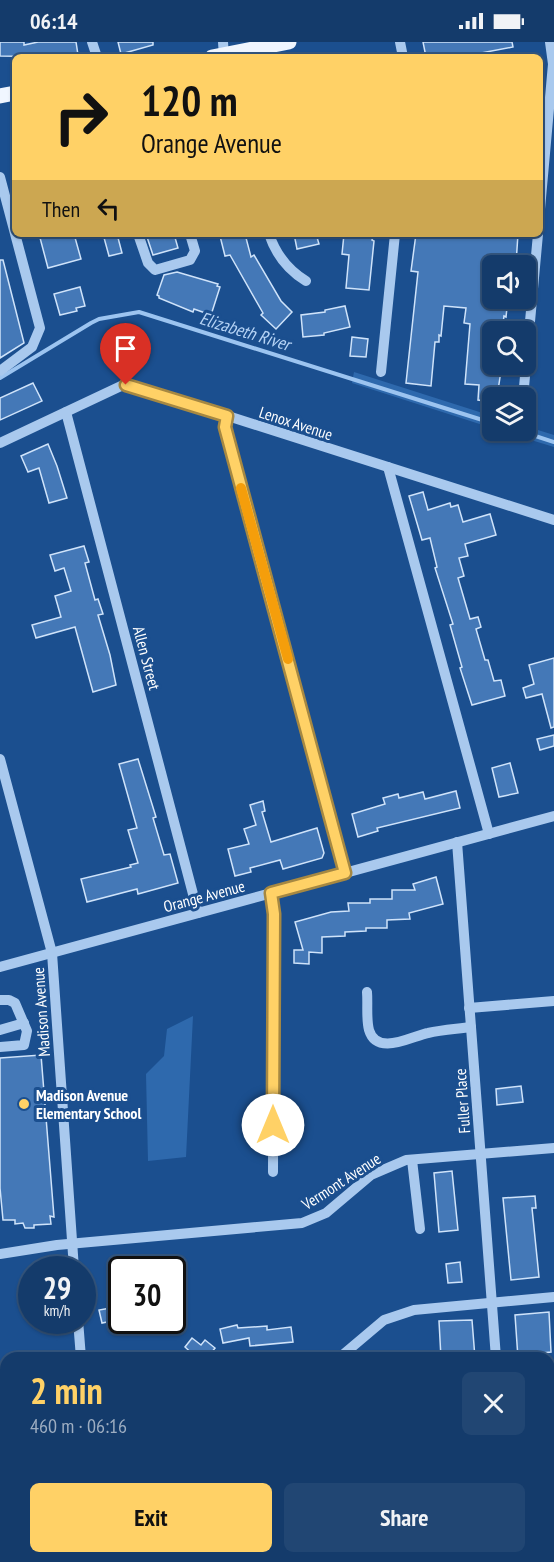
<!DOCTYPE html>
<html lang="en">
<head>
<meta charset="utf-8">
<style>
  :root { --surface:#143b6b; --page:#214673; --text:#f1f3f6; --muted:#9dadc1; --line:#33557e; --accent:#ffd166 }
  body { margin:0; font-family:"PT Sans Narrow",sans-serif; background:var(--page); color:var(--text); height:100vh; display:flex; flex-direction:column; font-size:22px; white-space:nowrap }
  * { box-sizing:border-box; margin:0 }
  p { font-size:20px; color:var(--muted) }
  .icon { flex:none; width:33px; height:33px; fill:none; stroke:currentColor; stroke-width:2; stroke-linecap:round; stroke-linejoin:round }
  .map { position:relative; flex:1; overflow:hidden }
  .drawer { position:absolute; left:0px; top:1310px; width:555px; height:212px; display:flex; flex-direction:column; background:var(--surface); border-radius:18px 18px 0 0; box-shadow:0 2px 4px #0004,0 0 0 2px var(--line) }
  .drawer>* { flex:none }
  .top-card { position:absolute; left:12px; top:12px; width:531px; height:183px; border-radius:9px; box-shadow:0 2px 4px #0004,0 0 0 2px var(--line); background:#ffd166; color:#111; overflow:hidden }
  .fabs { position:absolute; left:482px; top:213px; display:grid; gap:12px }
  .fabs a { display:grid; place-items:center; width:54px; height:54px; border-radius:9px; background:var(--surface); box-shadow:0 2px 4px #0004,0 0 0 2px var(--line); font-size:30px }
  .speed { position:absolute; left:18px; top:1214px; display:flex; gap:12px; font-size:30px; font-weight:700; text-align:center }
  .speed>* { display:grid; place-content:center; width:78px; height:78px; border-radius:50%; background:var(--surface); box-shadow:0 2px 4px #0004,0 0 0 2px var(--line); line-height:1 }
  .speed small { font-size:15px; font-weight:400 }
  .speed .limit { border:3px solid #111; border-radius:9px; background:#fff; color:#111 }
  .pin { position:absolute; display:grid; place-items:center; width:51px; height:51px; color:#fff; margin:-62px -26px; border-radius:50% 50% 50% 0; rotate:-45deg; box-shadow:0 0 6px #0007 }
  .pin .icon { rotate:45deg }
  .me { position:absolute; width:66px; margin:-33px; rotate:0deg; stroke-linejoin:round; filter:drop-shadow(0 0 4px #0008) }
  .turn { display:flex; align-items:center; gap:21px; height:126px; padding:0 30px; font-size:27px }
  .turn .icon { width:78px; height:78px; stroke-width:2.5 }
  .turn b { display:block; font-size:42px; line-height:51px }
  .then { display:flex; align-items:center; height:57px; padding:0 30px; background:#0003; gap:12px; font-size:22px }
  .round { display:grid; place-items:center; flex:none; width:63px; height:63px; border-radius:9px; background:var(--page) }
  .overview { display:flex; align-items:center; justify-content:space-between; height:102px; padding:0 30px }
  h1 { font-size:36px; font-weight:800; line-height:45px; color:var(--accent) }
  .cta { display:flex; gap:12px; margin-top:auto; padding:12px 30px }
  .cta a { flex:1; height:69px; border-radius:9px; background:var(--accent); color:#111; font-size:24px; font-weight:800; line-height:69px; text-align:center }
  .cta a+a { background:var(--page); color:var(--text) }
  .status { display:flex; justify-content:space-between; align-items:center; height:42px; padding:0 30px; background:var(--surface); direction:ltr }
  .status svg { height:16px; fill:currentColor }
  .map>svg:first-child { display:block }
</style>
</head>
<body>
<div class="status"><b>06:14</b><svg viewBox="0 0 49 12"><path d="M0 12V9h3v3zM5 12V6h3v6zM10 12V3h3v9zM15 12V0h3v12zM26 1h20v11H26zM47 4h2v5h-2z"/></svg></div>
<div class="map">
<svg width="554" height="1520" viewBox="0 0 554 1520">
  <rect width="100%" height="100%" fill="#1b4f8f"/>
  <g fill="#2e69ad">
    <polygon points="354,330 492,374 492,386 352,341"/>
    <polygon points="525,384 554,393 554,405 501,389 525,388"/>
    <polygon points="193,974 186,1115 148,1119 146,1032 164,1014 167,987"/>
  </g>
  <g fill="none" stroke-linecap="round" stroke-linejoin="round">
    <g stroke="#9cc4f0" stroke-width="4">
      <polyline points="0,336 91,281 99,277 139,270 492,381"/>
      <polyline points="517,388 554,400"/>
    </g>
  </g>
  <g fill="#4478b7" stroke="#cfe3fa" stroke-width="1.5">
    <polygon points="0,0 24,0 24,3 38,0 76,0 78,13 67,15 0,14"/>
    <polygon points="118,0 153,0 153,3 121,12"/>
    <polygon points="423,0 512,0 513,5 460,15 426,15"/>
    <polygon points="39,192 74,192 81,217 48,226"/>
    <polygon points="103,192 117,192 122,211 109,214"/>
    <polygon points="146,192 174,192 178,206 153,213"/>
    <polygon points="229,192 245,192 251,215 254,213 281,259 292,270 276,287 261,273 263,271 230,213 225,214 220,194"/>
    <polygon points="294,192 316,192 319,202 297,207"/>
    <polygon points="344,192 373,192 372,198 374,199 369,248 346,246 349,213 342,212"/>
    <polygon points="416,192 518,192 516,222 492,219 492,256 508,256 506,275 504,274 502,290 492,290 492,322 502,322 497,355 492,356 492,360 478,358 479,343 465,342 470,282 464,281 466,266 444,264 441,294 439,293 439,300 435,300 431,344 406,341 418,230 411,229"/>
    <polygon points="0,218 3,218 24,301 0,316"/>
    <polygon points="177,230 218,242 217,244 220,245 211,273 194,267 193,270 159,256 159,254 157,253 164,233"/>
    <polygon points="80,245 85,264 76,266 77,269 60,273 54,252"/>
    <polygon points="345,264 350,285 324,291 324,293 303,295 301,273 325,270 325,268"/>
    <polygon points="352,295 368,297 366,315 350,314"/>
    <polygon points="33,341 42,359 0,378 0,356"/>
    <polygon points="48,402 57,424 67,456 49,461 39,426 28,430 21,414"/>
    <polygon points="423,450 428,468 450,461 451,465 458,463 463,480 490,472 496,493 465,502 468,514 459,516 464,534 458,536 470,577 478,575 481,585 476,587 485,618 488,618 494,639 501,638 505,654 472,663 460,626 462,625 450,583 453,582 435,526 437,525 430,496 422,498 409,454"/>
    <polygon points="84,504 89,520 85,521 95,558 98,557 103,572 98,573 110,613 116,643 93,650 75,585 36,596 32,583 61,575 55,554 71,549 64,526 55,529 50,513"/>
    <polygon points="554,616 554,685 551,686 542,652 526,656 523,646 534,642 529,623"/>
    <polygon points="554,693 554,704 540,708 537,697"/>
    <polygon points="138,717 156,775 153,776 164,813 170,812 178,841 138,852 137,847 87,860 81,837 131,825 130,823 138,821 128,788 137,786 119,722"/>
    <polygon points="510,721 518,751 499,755 492,726"/>
    <polygon points="456,749 460,766 377,786 378,789 358,795 352,772 385,762 383,756 398,752 399,756 423,750 425,757"/>
    <polygon points="263,759 265,769 262,770 271,800 317,786 324,811 322,816 283,827 280,818 250,826 251,830 235,834 228,807 249,802 244,787 256,783 250,763"/>
    <polygon points="436,835 443,862 409,871 410,877 387,878 387,886 366,886 366,889 345,890 345,894 322,895 322,911 309,910 309,922 294,921 294,908 303,908 295,880 331,870 349,869 348,861 370,861 370,857 392,857 392,848 415,848 413,842"/>
    <polygon points="41,1013 54,1175 50,1174 51,1182 34,1183 34,1186 25,1186 23,1181 15,1182 15,1178 3,1178 0,1146 0,1016"/>
    <polygon points="521,1044 523,1060 497,1063 496,1047"/>
    <polygon points="452,1129 458,1188 439,1190 434,1131"/>
    <polygon points="535,1154 536,1166 532,1166 539,1235 511,1238 503,1156"/>
    <polygon points="460,1220 462,1240 448,1241 446,1222"/>
    <polygon points="122,1264 122,1277 102,1281 99,1268"/>
    <polygon points="549,1270 551,1310 542,1311 542,1316 518,1316 515,1273"/>
    <polygon points="472,1278 475,1316 441,1316 439,1279"/>
    <polygon points="237,1283 238,1286 267,1284 267,1288 291,1285 293,1300 250,1304 249,1296 223,1301 220,1287"/>
    <polygon points="192,1296 201,1303 205,1298 215,1306 207,1316 197,1316 185,1305"/>
  </g>
  <g fill="none" stroke-linecap="round" stroke-linejoin="round">
    <g stroke="#a9c9ee" stroke-width="10">
      <polyline points="92,0 97,15"/>
      <polyline points="223,0 224,15"/>
      <polyline points="400,0 403,15"/>
      <polyline points="0,135 40,286 32,305 0,329"/>
      <polyline points="540,167 553,22 550,0"/>
      <polyline points="138,192 148,221 155,228 190,218 195,209 190,192"/>
      <path d="M 269,192 C 276,213 288,228 306,239"/>
      <polyline points="381,330 395,192"/>
      <polyline points="523,356 538,192"/>
      <polyline points="66,370 198,871"/>
      <polyline points="227,374 225,385 345,831"/>
      <polyline points="0,401 121,344 131,343 554,478"/>
      <polyline points="388,425 489,792"/>
      <polyline points="0,717 52,911 74,1227"/>
      <polyline points="457,800 496,1316"/>
      <polyline points="271,851 274,872 273,1130"/>
      <polyline points="0,925 554,774"/>
      <path d="M 367,950 C 368,962 366,977 369,988 C 377,1015 412,994 428,991 C 442,988 457,987 471,985"/>
      <polyline points="0,958 9,958 15,961 27,989 24,1003 0,1005"/>
      <polyline points="469,966 554,959"/>
      <polyline points="0,988 24,981"/>
      <polyline points="412,1118 420,1187"/>
      <polyline points="0,1212 57,1203 302,1181 326,1171 371,1133 406,1118 554,1106"/>
      <polyline points="78,1278 81,1316"/>
      <polyline points="339,1316 384,1278 414,1268 554,1255"/>
      <polyline points="549,1458 554,1457"/>
      <polyline points="0,1501 6,1501"/>
      <polyline points="215,1515 215,1520"/>
      <polyline points="366,1515 366,1520"/>
      <polyline points="512,1515 512,1520"/>
      <polyline points="78,1520 79,1515"/>
    </g>
    <g stroke="#f0f6ff" stroke-width="15">
      <polyline points="212,15 289,0"/>
      <polyline points="0,54 15,51"/>
    </g>
  </g>
  <g fill="none" stroke-linecap="round" stroke-linejoin="round">
    <defs>
      <polyline id="route" points="126,343 227,374 225,385 345,831 271,851 274,872 273,1083"/>
    </defs>
    <use href="#route" stroke="#a68842" stroke-width="15"/>
    <use href="#route" stroke="#ffd166" stroke-width="10"/>
    <polyline stroke="#f59e0b" stroke-width="10" points="241,446 288,617"/>
  </g>
  <circle fill="#ffd166" stroke="#1b4f8f" stroke-width="2" cx="24" cy="1062" r="6"/>
  <g text-anchor="middle" dominant-baseline="central" stroke-width="6" stroke-linejoin="round" paint-order="stroke">
    <g font-size="16" fill="#fff" stroke="#1b4f8f">
      <text transform="translate(296 381) rotate(18)">Lenox Avenue</text>
      <text transform="translate(147 616) rotate(75)">Allen Street</text>
      <text transform="translate(204 854) rotate(-15)">Orange Avenue</text>
      <text transform="translate(41 970) rotate(-94)">Madison Avenue</text>
      <text transform="translate(462 1059) rotate(-94)">Fuller Place</text>
      <text transform="translate(341 1139) rotate(-33)">Vermont Avenue</text>
    </g>
    <g font-size="16" font-weight="bold" fill="#fff" stroke="#1b4f8f" text-anchor="start">
      <text x="36" y="1053">Madison Avenue<tspan x="36" dy="18">Elementary School</tspan></text>
    </g>
    <g font-size="18" font-style="italic" fill="#b5d3f5" stroke="#1b4f8f">
      <text transform="translate(245 289) rotate(17)">Elizabeth River</text>
    </g>
  </g>
</svg>
<div class="fabs">
<a><svg class="icon" aria-label="sound" viewBox="0 0 24 24"><path d="M4 9h4l5-4v14l-5-4H4zM17 9q2 3 0 6"/></svg></a>
<a><svg class="icon" aria-label="search" viewBox="0 0 24 24"><circle cx="10" cy="10" r="6"/><path d="M15 15l6 6"/></svg></a>
<a><svg class="icon" aria-label="layers" viewBox="0 0 24 24"><path d="M12 4l9 5-9 5-9-5zM3 14l9 5 9-5"/></svg></a>
</div>
<div class="speed"><div>29<small>km/h</small></div><div class="limit">30</div></div>
<div class="pin" style="left:126px;top:343px;background:#d93025"><svg class="icon" aria-label="arrive" viewBox="0 0 24 24"><path d="M6 21V4h12l-3 4 3 4H6"/></svg></div>
<svg class="me" style="left:273px;top:1083px" viewBox="-20 -20 40 40"><circle r="19" fill="#fff"/><path d="M0-13L10 11 0 6-10 11z" fill="#ffd166"/></svg>
<div class="top-card">
<div class="turn"><svg class="icon" aria-label="right" viewBox="0 0 24 24"><path d="M7 20v-9h11M14 6l5 5-5 5"/></svg><div><b>120 m</b>Orange Avenue</div></div>
<div class="then">Then<svg class="icon" aria-label="left" viewBox="0 0 24 24"><path d="M17 20v-9H6M10 6l-5 5 5 5"/></svg></div>
</div>
<section class="drawer">
<div class="overview"><div><h1>2 min</h1><p>460 m · 06:16</p></div><a class="round"><svg class="icon" aria-label="close" viewBox="0 0 24 24"><path d="M6 6l12 12M18 6L6 18"/></svg></a></div>
<div class="cta"><a>Exit</a><a>Share</a></div>
</section>
</div>
</body>
</html>
